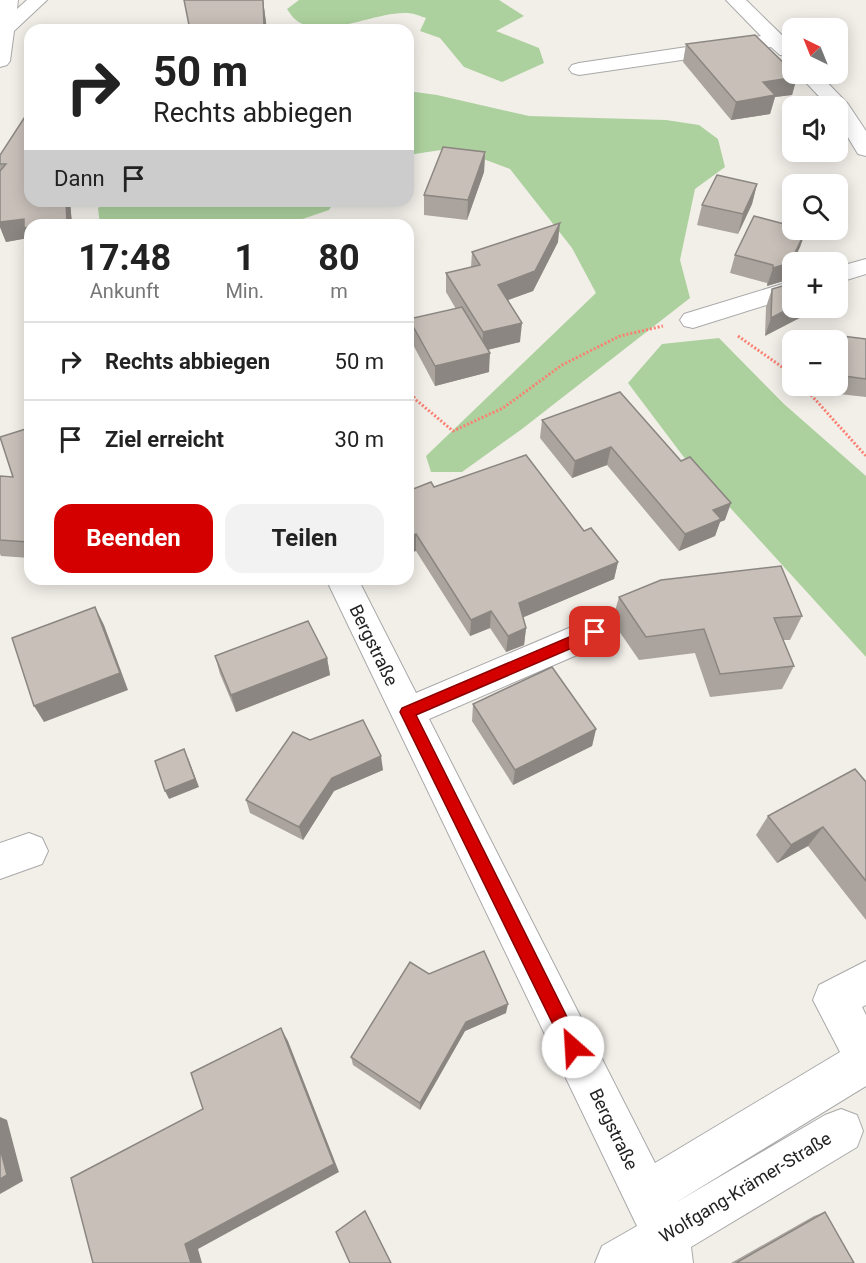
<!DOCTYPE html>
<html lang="de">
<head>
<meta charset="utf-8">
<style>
  :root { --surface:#fff; --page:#f2f2f2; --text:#222; --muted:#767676; --line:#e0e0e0; --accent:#d40000 }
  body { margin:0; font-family:Roboto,sans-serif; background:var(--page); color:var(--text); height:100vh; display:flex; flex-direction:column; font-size:22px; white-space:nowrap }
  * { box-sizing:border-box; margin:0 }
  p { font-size:20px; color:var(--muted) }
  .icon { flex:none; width:33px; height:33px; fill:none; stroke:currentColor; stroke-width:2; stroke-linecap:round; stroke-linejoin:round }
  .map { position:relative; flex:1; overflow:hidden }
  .sheet { position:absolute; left:24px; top:219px; width:390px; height:366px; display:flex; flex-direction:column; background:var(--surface); border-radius:18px; box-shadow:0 3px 15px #0003 }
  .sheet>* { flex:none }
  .top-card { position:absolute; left:24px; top:24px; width:390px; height:183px; border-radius:18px; box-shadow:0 3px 15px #0003; background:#fff; color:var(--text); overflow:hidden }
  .needle { width:39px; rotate:317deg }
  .tools { position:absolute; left:782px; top:18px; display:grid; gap:12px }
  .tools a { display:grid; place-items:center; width:66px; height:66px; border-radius:12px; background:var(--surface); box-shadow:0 3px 15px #0003; font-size:30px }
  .pin { position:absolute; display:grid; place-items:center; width:51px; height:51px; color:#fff; margin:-26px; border-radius:12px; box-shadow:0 3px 9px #0006 }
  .me { position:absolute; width:66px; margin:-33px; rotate:334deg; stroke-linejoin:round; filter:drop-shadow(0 0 4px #0008) }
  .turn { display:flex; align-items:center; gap:21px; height:126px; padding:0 30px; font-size:27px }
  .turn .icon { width:78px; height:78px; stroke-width:2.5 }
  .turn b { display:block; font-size:42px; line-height:51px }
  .then { display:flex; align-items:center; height:57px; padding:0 30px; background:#0003; gap:12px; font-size:22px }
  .eta { display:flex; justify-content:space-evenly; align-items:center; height:102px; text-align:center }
  .eta b { font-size:36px; font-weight:700; line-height:42px }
  .cta { display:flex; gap:12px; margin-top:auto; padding:12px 30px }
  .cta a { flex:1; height:69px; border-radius:18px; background:var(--accent); color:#fff; font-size:24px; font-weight:700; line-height:69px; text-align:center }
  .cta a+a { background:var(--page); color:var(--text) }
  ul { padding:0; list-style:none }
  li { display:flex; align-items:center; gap:18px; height:78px; padding:0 30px; border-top:2px solid var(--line) }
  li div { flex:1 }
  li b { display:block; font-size:22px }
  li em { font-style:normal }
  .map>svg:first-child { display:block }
</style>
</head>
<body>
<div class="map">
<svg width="866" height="1263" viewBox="0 0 866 1263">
  <rect width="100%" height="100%" fill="#f2efe9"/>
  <g fill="#add19e">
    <path d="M 299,0 L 499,0 L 524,16 L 496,31 L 539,48 L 544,63 L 502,82 L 464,67 L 440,38 L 420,31 L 426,18 C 420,16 413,13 407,13 C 376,11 322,41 296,20 C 292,17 289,12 287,9 Z"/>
    <polygon points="408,91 437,95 529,116 666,120 699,125 718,139 725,167 695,189 680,260 690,298 522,429 462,472 431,472 426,456 596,293 572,248 510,169 454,148 408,155"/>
    <polygon points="111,201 335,201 329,210 285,225 100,225 98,208"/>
    <polygon points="719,338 784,404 866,476 866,657 683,456 628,383 662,344"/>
  </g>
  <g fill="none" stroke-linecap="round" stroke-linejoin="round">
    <defs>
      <g id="minor">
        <polygon points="0,0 18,0 17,9 27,0 47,0 14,31 10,61 7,65 0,67"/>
        <polygon points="726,0 746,0 792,45 792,56 780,55 771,47 579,75 572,73 569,69 572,65 579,63 761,36"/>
        <polygon points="798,74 819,74 848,104 866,131 866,156 858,154 837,119 837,106 828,106"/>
        <polygon points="866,259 866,274 837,283 837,267"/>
        <polygon points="792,281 792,297 693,328 684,326 680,320 684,314"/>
        <polygon points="326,579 358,579 416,693 583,622 595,618 607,622 612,632 607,642 429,719 655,1163 840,1052 813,1000 819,985 866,961 866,1005 862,1007 866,1015 866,1086 675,1203 825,1115 841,1109 857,1115 863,1131 857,1147 691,1247 693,1263 595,1263 602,1246 637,1226"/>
        <polygon points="29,833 42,838 48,851 42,864 0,879 0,843"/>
      </g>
    </defs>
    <use href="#minor" stroke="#a9a9a9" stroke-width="2"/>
    <g stroke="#fa8072" stroke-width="3" stroke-dasharray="2 2" stroke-linecap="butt">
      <polyline points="738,336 792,374"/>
      <polyline points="408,386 415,399 453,431 503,408 562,365 620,336 663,326"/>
      <polyline points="803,386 866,456"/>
    </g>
    <use href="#minor" fill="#fff" fill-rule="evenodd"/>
  </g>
  <g fill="#aba49e">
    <polygon points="263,0 267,30 190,30"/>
    <polygon points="686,44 797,77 792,95 775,97 770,114 731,120 683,62"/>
    <polygon points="485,152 484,172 467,220 424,215 424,195"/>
    <polygon points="0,155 70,201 72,225 30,225 28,238 6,242 0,227"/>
    <polygon points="757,184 752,204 738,234 697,225 702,205"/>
    <polygon points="806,230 800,247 792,262 792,273 790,279 767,286 767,283 730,273 735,255"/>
    <polygon points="558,242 533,291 508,300 520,342 488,350 489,372 435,386 410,339 409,319 456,309 446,292 446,273 471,267 472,252"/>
    <polygon points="792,283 765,336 766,307 772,289"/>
    <polygon points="834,335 866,339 866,397 830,393 829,386 837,386 837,340 832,340"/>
    <polygon points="620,392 725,520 720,522 715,536 679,551 607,465 572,478 540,438 542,420"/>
    <polygon points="30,430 30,558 1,556 0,554 0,476 13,477"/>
    <polygon points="434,487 584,531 618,562 614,579 523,617 526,628 524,645 506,652 490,628 470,636 416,551 408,491"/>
    <polygon points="619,597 802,616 790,640 783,640 794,666 782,689 710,697 695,653 639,660 612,621"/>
    <polygon points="215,656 327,658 330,675 236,712 220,674"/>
    <polygon points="473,704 596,729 592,746 513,785 472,721"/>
    <polygon points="310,740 383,770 334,791 303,840 250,813 246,800"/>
    <polygon points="866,782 866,920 808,846 777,863 756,835 768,816"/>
    <polygon points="429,974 506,1013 465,1031 420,1110 353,1065 351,1057"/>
    <polygon points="825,1212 854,1263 731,1263 814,1216"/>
  </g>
  <g fill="#8b8681">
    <polygon points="263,0 267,30 265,30 264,26"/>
    <polygon points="797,77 792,95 775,97 770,114 731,120 736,102 763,82"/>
    <polygon points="485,152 484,172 467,220 468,200"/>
    <polygon points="757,184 752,204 738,234 743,214"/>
    <polygon points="66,201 70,201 72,225 44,225"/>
    <polygon points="24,219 30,227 30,243 28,238 6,242 0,227 0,222"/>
    <polygon points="560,223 558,242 533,291 497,304 498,285"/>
    <polygon points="806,230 800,247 793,262 796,261 796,262 792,262 792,273 790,279 767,286 773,268"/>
    <polygon points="792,308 819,308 765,336 771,318"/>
    <polygon points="522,323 520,342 482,351 483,332"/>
    <polygon points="490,353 489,372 435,386 435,366"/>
    <polygon points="611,447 607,465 572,478 575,461"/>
    <polygon points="731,503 725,520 720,522 715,536 679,551 685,534 713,510"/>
    <polygon points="416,534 416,551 408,554 408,537"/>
    <polygon points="618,562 614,579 517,620 519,603"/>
    <polygon points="95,607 104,625 128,690 44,722 34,706"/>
    <polygon points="491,611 490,628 470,636 471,620"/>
    <polygon points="526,628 524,645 506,652 508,636"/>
    <polygon points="327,658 330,675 236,712 231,695"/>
    <polygon points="596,729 592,746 513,785 515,770"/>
    <polygon points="381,756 383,770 334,791 303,840 299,827 332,778"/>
    <polygon points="188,758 199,787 169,799 165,791"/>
    <polygon points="823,827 808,846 777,863 791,845"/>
    <polygon points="508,1004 506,1013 465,1031 420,1110 420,1103 466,1022"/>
    <polygon points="281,1028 288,1041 339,1172 198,1249 202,1263 191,1263 185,1244"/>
    <polygon points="0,1117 7,1120 23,1181 0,1194"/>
  </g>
  <g fill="#c7bfb8" stroke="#8b8681" stroke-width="1.5">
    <polygon points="184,0 263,0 264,26 190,30"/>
    <polygon points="168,28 168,30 131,30"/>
    <polygon points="755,35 792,71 792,74 794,74 797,77 763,82 775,95 736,102 686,44"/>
    <polygon points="30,109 30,201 66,201 67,222 44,225 30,225 30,227 24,228 24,219 0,222 0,171 6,164 0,164 0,155"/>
    <polygon points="443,147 485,152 468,200 424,195"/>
    <polygon points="717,175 757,184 743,214 702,205"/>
    <polygon points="754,216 792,226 792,230 806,230 792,259 796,261 773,268 773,265 735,255"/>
    <polygon points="560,223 535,271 498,285 522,323 483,332 446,273 480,265 472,252"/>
    <polygon points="792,283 792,307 771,318 772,289"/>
    <polygon points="462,307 490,353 435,366 409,319"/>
    <polygon points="834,335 866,339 866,379 837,375 837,340 834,340"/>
    <polygon points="620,392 681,461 690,457 731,503 713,510 721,519 685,534 611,447 575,461 542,420"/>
    <polygon points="29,428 30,431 30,539 28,542 0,540 0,476 13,477 0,437"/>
    <polygon points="526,455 584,531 591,528 618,562 519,603 526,628 508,636 491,611 471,620 416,534 408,537 408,491 431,482 434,487"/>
    <polygon points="781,566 802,616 774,618 794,666 720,674 704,629 646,637 619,597 661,580"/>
    <polygon points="95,607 120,673 34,706 12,638"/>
    <polygon points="308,621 327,658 231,695 215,656"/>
    <polygon points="552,667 596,729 515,770 473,704"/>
    <polygon points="363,720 381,756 332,778 299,827 246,800 293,732 310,740"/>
    <polygon points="184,749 195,779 165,791 155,761"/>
    <polygon points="855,769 866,782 866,881 823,827 791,845 768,816"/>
    <polygon points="484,951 508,1004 466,1022 420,1103 351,1057 410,962 429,974"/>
    <polygon points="281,1028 334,1164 185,1244 191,1263 93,1263 71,1178 203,1109 191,1073"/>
    <polygon points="0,1148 7,1175 0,1179"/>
    <polygon points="365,1211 391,1263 350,1263 336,1232"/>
    <polygon points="825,1212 854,1263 736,1263"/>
  </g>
  <polygon fill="#d40000" stroke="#8a0000" stroke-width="1.5" points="595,626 600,628 602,632 600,636 416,715 582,1047 579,1053 573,1056 567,1053 400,712 402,708"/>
  <g text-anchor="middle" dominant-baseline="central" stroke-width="4.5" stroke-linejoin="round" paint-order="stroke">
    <g font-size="18" fill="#222" stroke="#fff">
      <text transform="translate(374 645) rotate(64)">Bergstraße</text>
      <text transform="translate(614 1129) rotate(64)">Bergstraße</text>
      <text transform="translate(745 1187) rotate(-31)">Wolfgang-Krämer-Straße</text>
    </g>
  </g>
</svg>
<div class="tools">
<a><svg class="needle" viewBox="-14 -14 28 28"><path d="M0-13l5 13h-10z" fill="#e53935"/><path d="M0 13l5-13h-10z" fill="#767676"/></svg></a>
<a><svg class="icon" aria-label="sound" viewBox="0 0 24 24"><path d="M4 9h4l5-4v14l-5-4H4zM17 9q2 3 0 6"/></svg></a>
<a><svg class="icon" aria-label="search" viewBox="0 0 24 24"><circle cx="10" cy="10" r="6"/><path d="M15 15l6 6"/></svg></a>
<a>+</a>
<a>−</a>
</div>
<div class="pin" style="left:595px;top:632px;background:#d93025"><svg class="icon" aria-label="arrive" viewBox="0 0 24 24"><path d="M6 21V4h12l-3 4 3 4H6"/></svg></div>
<svg class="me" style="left:573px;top:1047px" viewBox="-20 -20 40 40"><circle r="19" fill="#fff"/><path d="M0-13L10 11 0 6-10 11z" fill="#d40000"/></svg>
<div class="top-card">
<div class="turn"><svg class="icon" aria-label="right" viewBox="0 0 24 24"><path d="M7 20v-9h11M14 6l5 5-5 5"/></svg><div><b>50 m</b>Rechts abbiegen</div></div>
<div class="then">Dann<svg class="icon" aria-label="arrive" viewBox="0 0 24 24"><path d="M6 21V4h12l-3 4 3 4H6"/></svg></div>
</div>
<section class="sheet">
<div class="eta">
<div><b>17:48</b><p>Ankunft</p></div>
<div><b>1</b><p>Min.</p></div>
<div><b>80</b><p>m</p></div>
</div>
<ul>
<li><svg class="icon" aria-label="right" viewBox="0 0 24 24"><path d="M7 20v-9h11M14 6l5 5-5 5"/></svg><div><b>Rechts abbiegen</b></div><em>50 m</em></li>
<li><svg class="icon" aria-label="arrive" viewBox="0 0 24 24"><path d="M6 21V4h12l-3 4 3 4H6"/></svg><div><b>Ziel erreicht</b></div><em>30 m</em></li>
</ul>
<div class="cta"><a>Beenden</a><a>Teilen</a></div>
</section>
</div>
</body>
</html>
